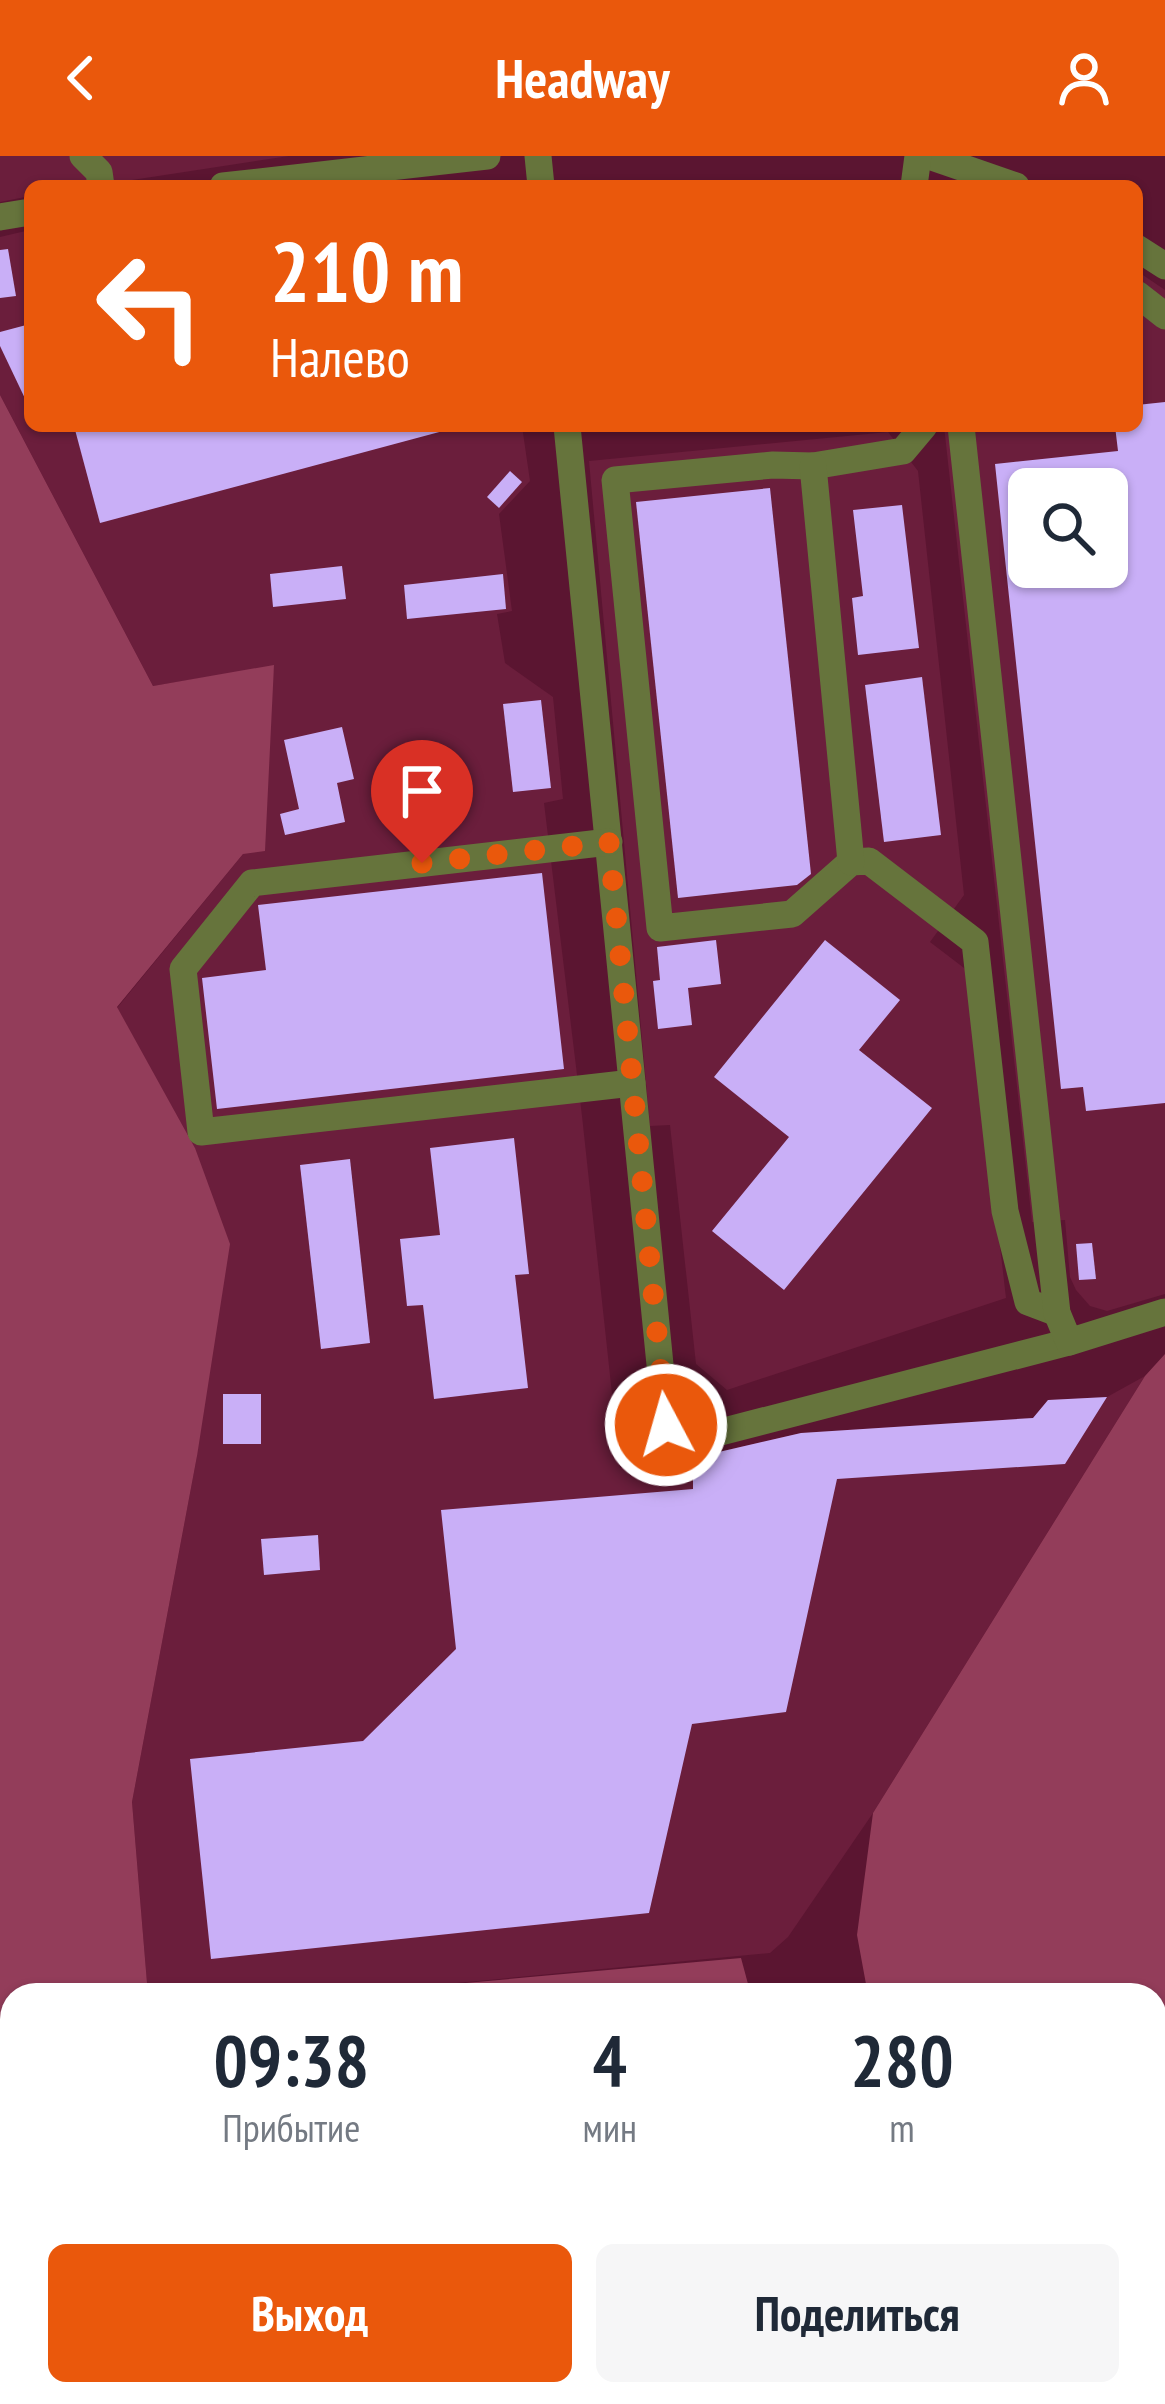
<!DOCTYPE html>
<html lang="ru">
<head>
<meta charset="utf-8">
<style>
  :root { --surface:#fff; --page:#f6f6f7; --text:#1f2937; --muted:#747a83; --accent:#ea580c }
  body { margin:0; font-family:"PT Sans Narrow",sans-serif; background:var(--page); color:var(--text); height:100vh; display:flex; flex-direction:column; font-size:45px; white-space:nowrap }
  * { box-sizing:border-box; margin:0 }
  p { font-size:39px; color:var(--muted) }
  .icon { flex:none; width:66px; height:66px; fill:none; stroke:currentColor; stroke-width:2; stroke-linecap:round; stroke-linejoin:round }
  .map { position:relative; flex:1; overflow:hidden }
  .side { position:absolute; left:0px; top:1827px; width:1167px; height:423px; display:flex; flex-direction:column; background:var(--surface); border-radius:36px 36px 0 0; box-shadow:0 3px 9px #0004 }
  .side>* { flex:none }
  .banner { position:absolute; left:24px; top:24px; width:1119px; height:252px; border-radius:18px; box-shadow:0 3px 9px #0004; background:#ea580c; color:#fff; overflow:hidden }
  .tools { position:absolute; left:1008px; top:312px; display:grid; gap:24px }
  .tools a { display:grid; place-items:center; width:120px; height:120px; border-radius:18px; background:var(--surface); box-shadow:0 3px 9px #0004; font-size:60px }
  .pin { position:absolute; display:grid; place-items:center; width:102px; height:102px; color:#fff; margin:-123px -51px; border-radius:50% 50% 50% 0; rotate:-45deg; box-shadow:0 0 12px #0007 }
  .pin .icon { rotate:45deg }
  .me { position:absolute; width:132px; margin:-66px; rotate:354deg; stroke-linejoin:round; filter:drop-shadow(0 0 9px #0008) }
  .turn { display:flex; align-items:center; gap:42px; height:252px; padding:0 48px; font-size:54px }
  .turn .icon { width:156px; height:156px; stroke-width:2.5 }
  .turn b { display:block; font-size:84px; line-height:102px }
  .eta { display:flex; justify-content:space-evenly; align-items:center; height:204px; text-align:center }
  .eta b { font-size:72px; font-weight:700; line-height:84px }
  .action { display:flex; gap:24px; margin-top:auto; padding:24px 48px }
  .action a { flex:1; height:138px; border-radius:18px; background:var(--accent); color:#fff; font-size:48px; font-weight:700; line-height:138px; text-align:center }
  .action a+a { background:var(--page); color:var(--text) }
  header { display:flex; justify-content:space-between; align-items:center; height:156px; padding:0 48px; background:var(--accent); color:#fff; font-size:54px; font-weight:700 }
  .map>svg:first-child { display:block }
</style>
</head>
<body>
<header><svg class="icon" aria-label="back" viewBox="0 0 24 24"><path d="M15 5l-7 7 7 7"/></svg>Headway<svg class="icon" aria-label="person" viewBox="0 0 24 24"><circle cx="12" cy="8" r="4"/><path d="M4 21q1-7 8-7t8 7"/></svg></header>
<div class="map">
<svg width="1165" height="2248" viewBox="0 0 1165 2248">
  <rect width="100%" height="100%" fill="#5b1531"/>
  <g fill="#6b1e3c" fill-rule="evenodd">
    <polygon points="0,0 289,0 93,30 30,30 30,40 0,46"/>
    <polygon points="30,74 30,270 522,270 530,325 499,358 512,455 497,458 505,507 553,541 563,643 544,647 582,960 620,1312 693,1302 801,1277 1033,1262 1048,1244 1107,1241 1145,1220 873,1657 788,1781 770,1797 332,1839 148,1839 132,1646 197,1300 195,992 117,852 243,698 274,510 153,530 0,239 0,81"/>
    <path d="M 1137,115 L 1165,134 L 1165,1138 L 1107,1155 L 1090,1150 L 1076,1134 L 1070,1121 L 1065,1064 L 1032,1066 L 944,270 L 1137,270 ZM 1029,333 L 1107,333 L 1107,411 L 1029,411 Z"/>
    <polygon points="888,276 918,315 964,739 930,786 968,815 1006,1142 727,1234 696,1208 670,969 650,970 589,305"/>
  </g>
  <g fill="#933d5a">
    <polygon points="0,239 153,530 274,509 265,695 243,698 117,851 195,992 230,1088 197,1300 132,1646 148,1839 12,1839 12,2147 0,2141"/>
    <polygon points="1165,1198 1165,2248 214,2248 194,2238 1155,2238 1155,1839 868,1839 857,1779 873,1657 1145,1220"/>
    <polygon points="741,1802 751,1839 332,1839"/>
  </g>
  <g fill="#c9aff7" fill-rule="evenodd">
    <polygon points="8,93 16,140 0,142 0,94"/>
    <polygon points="30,168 30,253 0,190 0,176"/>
    <path d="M 1165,246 L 1165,947 L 1086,955 L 1083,931 L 1061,933 L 995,308 L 1118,295 L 1115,270 L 1137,270 L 1137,249 ZM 1029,333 L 1107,333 L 1107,411 L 1029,411 Z"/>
    <polygon points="74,270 442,270 443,275 100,367"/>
    <polygon points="510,315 522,326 499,352 487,341"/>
    <polygon points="770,332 811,718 797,729 678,742 636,346"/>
    <polygon points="902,349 919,492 858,499 852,442 863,440 853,354"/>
    <polygon points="342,410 346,443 273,451 270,418"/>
    <polygon points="503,418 506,453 407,463 404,429"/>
    <polygon points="922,521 941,679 884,686 865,529"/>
    <polygon points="541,544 551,632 513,636 503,548"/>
    <polygon points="342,571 354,623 337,627 345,666 285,679 280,658 299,653 284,584"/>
    <polygon points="542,717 564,913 217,953 202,822 266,814 258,749"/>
    <polygon points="716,784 721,828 688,832 692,869 658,873 653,825 660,824 657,791"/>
    <polygon points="825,784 900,844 859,894 932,952 784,1134 712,1075 789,981 714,921"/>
    <polygon points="514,982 529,1118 515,1119 528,1232 434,1243 423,1149 407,1150 400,1083 440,1079 430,992"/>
    <polygon points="350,1003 370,1187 321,1193 300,1009"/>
    <polygon points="1092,1087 1096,1123 1079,1124 1076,1088"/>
    <rect x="223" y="1238" width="38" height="50"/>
    <polygon points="1107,1241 1065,1308 837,1323 786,1556 692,1568 649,1757 211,1803 190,1603 363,1585 456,1493 441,1354 693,1333 693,1302 801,1277 1033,1262 1048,1244"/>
    <polygon points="318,1379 320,1414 264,1419 261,1383"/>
  </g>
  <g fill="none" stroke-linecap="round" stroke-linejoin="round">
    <g stroke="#66743c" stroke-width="27">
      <polyline points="83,0 99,16 101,30"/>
      <polyline points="538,0 541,30"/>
      <polyline points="929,0 1016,30"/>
      <polyline points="223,30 487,0"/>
      <polyline points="914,30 918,0"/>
      <polyline points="0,61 30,56"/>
      <polyline points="1137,92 1165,110"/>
      <polyline points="1137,138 1165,160"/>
      <polyline points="567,270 666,1269 682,1286 1069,1186"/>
      <polyline points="924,270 903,295 813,310 773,309 615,324 660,772 792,758 851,706 869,705 975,786 1005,1055 1028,1146 1057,1157"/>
      <polyline points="961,270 1057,1157 1069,1186 1165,1156"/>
      <polyline points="813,310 851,706"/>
      <polyline points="609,686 252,727 183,813 201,976 632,927"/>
    </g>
  </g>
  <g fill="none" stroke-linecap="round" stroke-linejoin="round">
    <polyline stroke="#ea580c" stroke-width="21" stroke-dasharray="0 37.8" points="422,707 609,686 666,1269"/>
  </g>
</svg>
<div class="tools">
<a><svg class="icon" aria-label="search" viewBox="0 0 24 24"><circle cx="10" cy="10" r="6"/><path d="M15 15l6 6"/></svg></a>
</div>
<div class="pin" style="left:422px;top:707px;background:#d93025"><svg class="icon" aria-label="arrive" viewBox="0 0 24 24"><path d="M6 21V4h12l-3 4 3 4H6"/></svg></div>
<svg class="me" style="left:666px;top:1269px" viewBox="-20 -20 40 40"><circle r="17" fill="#ea580c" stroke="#fff" stroke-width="3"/><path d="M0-11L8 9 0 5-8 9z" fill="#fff"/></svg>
<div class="banner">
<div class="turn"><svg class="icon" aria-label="left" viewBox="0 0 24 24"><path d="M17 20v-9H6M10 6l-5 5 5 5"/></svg><div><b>210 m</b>Налево</div></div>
</div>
<section class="side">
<div class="eta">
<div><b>09:38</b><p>Прибытие</p></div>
<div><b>4</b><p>мин</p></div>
<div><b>280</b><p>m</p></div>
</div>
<div class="action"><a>Выход</a><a>Поделиться</a></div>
</section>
</div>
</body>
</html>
